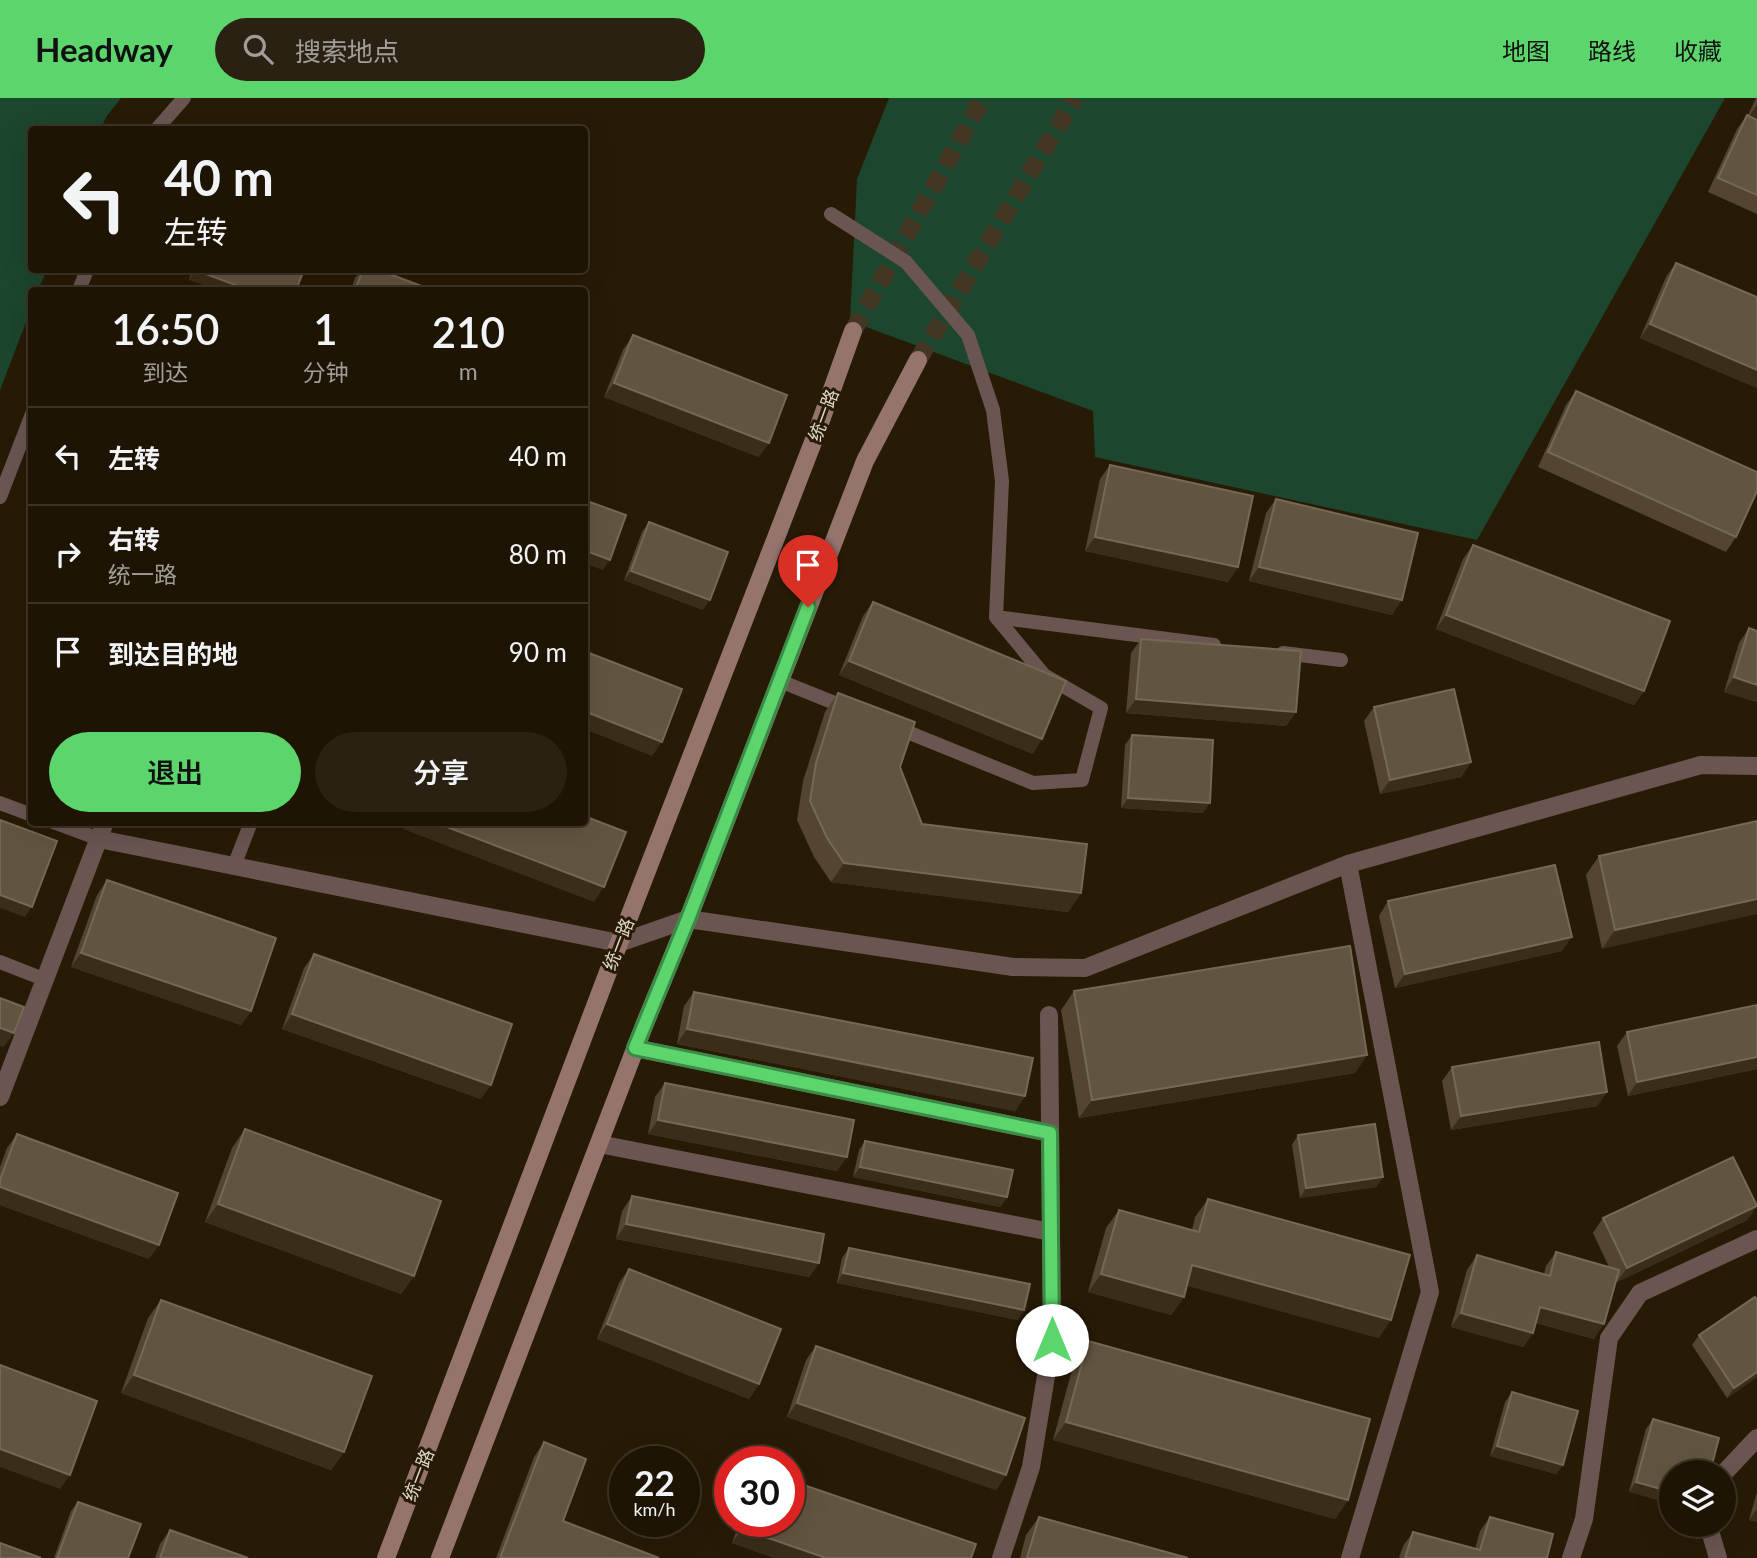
<!DOCTYPE html>
<html lang="zh">
<head>
<meta charset="utf-8">
<style>
  :root { --surface:#1e1404; --page:#2b2113; --text:#f1f3f6; --muted:#a19e9a; --line:#3c3326; --accent:#5dd56d }
  body { margin:0; font-family:Lato,"Noto Sans SC",sans-serif; background:var(--page); color:var(--text); height:100vh; display:flex; flex-direction:column; font-size:26px; white-space:nowrap }
  * { box-sizing:border-box; margin:0 }
  p { font-size:23px; color:var(--muted) }
  .icon { flex:none; width:38px; height:38px; fill:none; stroke:currentColor; stroke-width:2; stroke-linecap:round; stroke-linejoin:round }
  .map { position:relative; flex:1; overflow:hidden }
  .side { position:absolute; left:28px; top:189px; width:560px; height:539px; display:flex; flex-direction:column; background:var(--surface); border-radius:7px; box-shadow:0 7px 28px #0002,0 0 0 2px var(--line) }
  .side>* { flex:none }
  .top-card { position:absolute; left:28px; top:28px; width:560px; height:147px; border-radius:7px; box-shadow:0 7px 28px #0002,0 0 0 2px var(--line); background:#1e1404; color:var(--text); overflow:hidden }
  .fabs { position:absolute; left:1659px; top:1362px; display:grid; gap:14px }
  .fabs a { display:grid; place-items:center; width:77px; height:77px; border-radius:50%; background:var(--surface); box-shadow:0 7px 28px #0002,0 0 0 2px var(--line); font-size:35px }
  .speed { position:absolute; left:609px; top:1348px; display:flex; gap:14px; font-size:35px; font-weight:700; text-align:center }
  .speed>* { display:grid; place-content:center; width:91px; height:91px; border-radius:50%; background:var(--surface); box-shadow:0 7px 28px #0002,0 0 0 2px var(--line); line-height:1 }
  .speed small { font-size:18px; font-weight:400 }
  .speed .limit { border:10px solid #d22; background:#fff; color:#111 }
  .pin { position:absolute; display:grid; place-items:center; width:60px; height:60px; color:#fff; margin:-72px -30px; border-radius:50% 50% 50% 0; rotate:-45deg; box-shadow:0 0 7px #0007 }
  .pin .icon { rotate:45deg }
  .me { position:absolute; width:77px; margin:-38px; rotate:0deg; stroke-linejoin:round; filter:drop-shadow(0 0 5px #0008) }
  .turn { display:flex; align-items:center; gap:24px; height:147px; padding:0 21px; font-size:32px }
  .turn .icon { width:91px; height:91px; stroke-width:2.5 }
  .turn b { display:block; font-size:49px; line-height:60px }
  .eta { display:flex; justify-content:space-evenly; align-items:center; height:119px; text-align:center }
  .eta b { font-size:42px; font-weight:600; line-height:49px }
  .cta { display:flex; gap:14px; margin-top:auto; padding:14px 21px }
  .cta a { flex:1; height:80px; border-radius:42px; background:var(--accent); color:#111; font-size:28px; font-weight:600; line-height:80px; text-align:center }
  .cta a+a { background:var(--page); color:var(--text) }
  ul { padding:0; list-style:none }
  li { display:flex; align-items:center; gap:21px; height:98px; padding:0 21px; border-top:2px solid var(--line) }
  li div { flex:1 }
  li b { display:block; font-size:26px }
  li em { font-style:normal }
  header { display:flex; align-items:center; gap:42px; box-sizing:border-box; height:98px; padding:0 35px; background:var(--accent); color:#111 }
  header strong { font-size:33px }
  nav { display:flex; gap:38px; margin-inline-start:auto; font-size:24px }
  .search { width:490px; height:63px; background:var(--page); display:flex; align-items:center; gap:18px; box-sizing:border-box; padding:0 24px; border-radius:38px; color:var(--muted); font-size:26px }
  .map>svg:first-child { display:block }
</style>
</head>
<body>
<header>
<strong>Headway</strong>
<div class="search"><svg class="icon" aria-label="search" viewBox="0 0 24 24"><circle cx="10" cy="10" r="6"/><path d="M15 15l6 6"/></svg>搜索地点</div>
<nav><a>地图</a><a>路线</a><a>收藏</a></nav>
</header>
<div class="map">
<svg width="1757" height="1460" viewBox="0 0 1757 1460">
  <rect width="100%" height="100%" fill="#281b06"/>
  <g fill="#1c462e">
    <polygon points="0,0 121,0 106,19 101,31 32,32 32,172 47,172 38,192 32,192 31,211 0,292"/>
    <polygon points="889,0 1725,0 1477,442 1095,359 1093,313 850,223 857,81"/>
  </g>
  <g fill="none" stroke-linecap="round" stroke-linejoin="round">
    <g stroke="#433723" stroke-width="18" stroke-dasharray="18 9" stroke-linecap="butt">
      <polyline points="853,233 983,0"/>
      <polyline points="918,262 1075,0"/>
    </g>
    <g stroke="#6a5551" stroke-width="14">
      <polyline points="156,32 184,0"/>
      <polyline points="831,116 906,164 968,237 993,312 1002,383 996,519 1214,547"/>
      <polyline points="79,192 87,172"/>
      <polyline points="0,399 32,316"/>
      <polyline points="1283,555 1341,562"/>
      <polyline points="780,583 847,610"/>
      <polyline points="895,629 1033,685 1082,682 1101,610 1044,577 996,519"/>
      <polyline points="0,705 32,717"/>
      <polyline points="53,724 99,741"/>
      <polyline points="234,768 251,724"/>
      <polyline points="0,864 46,882"/>
    </g>
    <g stroke="#6a5551" stroke-width="18">
      <polyline points="99,741 619,845 688,821 1013,869 1085,870 1348,766 1701,667 1757,668"/>
      <polyline points="1348,766 1430,1194 1350,1460"/>
      <polyline points="635,950 1050,1035"/>
      <polyline points="0,999 105,724"/>
      <polyline points="599,1046 1051,1134"/>
      <polyline points="1724,1375 1757,1340"/>
      <polyline points="1708,1426 1718,1460"/>
      <polyline points="1001,1460 1031,1369 1052,1242 1049,917"/>
      <polyline points="1571,1460 1584,1421 1609,1240 1640,1195 1757,1141"/>
    </g>
    <g stroke="#95746e" stroke-width="18">
      <polyline points="386,1460 619,845 815,339 853,233"/>
      <polyline points="440,1460 645,925 688,821 865,363 918,262"/>
    </g>
  </g>
  <g fill="#534530">
    <polygon points="1756,0 1757,0 1757,116 1708,94 1737,31 1747,17 1748,17"/>
    <polygon points="1676,165 1757,199 1757,290 1640,240 1666,179"/>
    <polygon points="192,172 304,172 189,182"/>
    <polygon points="362,172 379,172 432,192 351,192 355,180"/>
    <polygon points="633,237 759,359 604,299 623,252"/>
    <polygon points="1576,293 1736,439 1726,454 1538,369 1566,307"/>
    <polygon points="1110,367 1238,469 1228,484 1085,453 1100,381"/>
    <polygon points="1276,401 1392,517 1249,483 1266,415"/>
    <polygon points="649,424 703,512 624,482 642,434"/>
    <polygon points="1473,447 1644,593 1634,607 1436,531 1463,461"/>
    <polygon points="873,504 1033,656 839,577 863,518"/>
    <polygon points="1749,530 1757,604 1724,594 1739,545"/>
    <polygon points="1141,541 1296,614 1286,628 1126,615 1131,555"/>
    <polygon points="838,595 900,669 922,726 1081,795 1068,814 831,784 814,759 797,722 803,683 825,614"/>
    <polygon points="1374,609 1471,664 1461,679 1380,696 1364,623"/>
    <polygon points="1132,637 1203,715 1121,710 1125,647"/>
    <polygon points="1757,723 1602,851 1586,777 1599,758"/>
    <polygon points="107,782 251,913 241,927 71,869 97,797"/>
    <polygon points="1388,803 1562,853 1395,890 1379,818"/>
    <polygon points="314,856 481,1001 282,931 304,870"/>
    <polygon points="1074,893 1367,957 1355,975 1079,1020 1061,912"/>
    <polygon points="694,894 1025,998 1015,1013 677,946 684,908"/>
    <polygon points="1757,907 1757,971 1628,998 1617,948 1627,934"/>
    <polygon points="1452,969 1607,994 1597,1008 1451,1032 1442,983"/>
    <polygon points="665,985 837,1073 648,1036 655,999"/>
    <polygon points="245,1031 414,1178 401,1196 205,1124 232,1050"/>
    <polygon points="17,1036 149,1161 0,1107 0,1069 7,1050"/>
    <polygon points="1298,1037 1383,1079 1376,1089 1300,1100 1292,1047"/>
    <polygon points="865,1043 1007,1099 1000,1109 853,1079 859,1052"/>
    <polygon points="632,1098 819,1165 809,1179 616,1141 622,1113"/>
    <polygon points="1208,1101 1379,1240 1187,1187 1184,1199 1171,1217 1088,1194 1106,1130 1119,1112 1192,1132 1195,1119"/>
    <polygon points="1757,1108 1747,1122 1617,1184 1616,1183 1594,1241 1536,1225 1533,1235 1523,1249 1451,1229 1467,1172 1477,1157 1544,1176 1546,1168 1556,1154 1609,1169 1593,1135 1603,1120"/>
    <polygon points="849,1150 1024,1212 1018,1222 837,1185 842,1160"/>
    <polygon points="629,1171 759,1286 749,1301 597,1241 619,1185"/>
    <polygon points="161,1202 344,1354 331,1372 121,1295 148,1220"/>
    <polygon points="1757,1202 1757,1279 1727,1300 1692,1247 1699,1237"/>
    <polygon points="1088,1243 1348,1402 1335,1421 1053,1342 1075,1261"/>
    <polygon points="816,1248 1006,1377 996,1392 787,1319 806,1262"/>
    <polygon points="1512,1294 1563,1367 1556,1376 1490,1358 1505,1304"/>
    <polygon points="1653,1321 1710,1374 1629,1394 1646,1331"/>
    <polygon points="544,1344 563,1423 659,1460 496,1460 534,1359"/>
    <polygon points="1757,1394 1757,1424 1749,1422"/>
    <polygon points="78,1404 128,1460 54,1460 71,1413"/>
    <polygon points="1039,1419 1188,1460 1020,1460 1026,1437"/>
    <polygon points="1490,1419 1547,1460 1399,1460 1403,1448 1413,1434 1475,1451 1480,1433"/>
    <polygon points="740,1423 789,1423 971,1460 775,1460 732,1445"/>
    <polygon points="170,1432 248,1460 155,1460 160,1446"/>
  </g>
  <g fill="#3b2e18">
    <polygon points="1757,7 1757,25 1747,21"/>
    <polygon points="195,172 249,192 217,192 189,182"/>
    <polygon points="1650,226 1757,272 1757,290 1640,240"/>
    <polygon points="614,285 769,345 759,359 604,299"/>
    <polygon points="1095,439 1238,469 1228,484 1085,453"/>
    <polygon points="584,452 610,462 603,472 584,465"/>
    <polygon points="1259,469 1402,502 1392,517 1249,483"/>
    <polygon points="631,473 710,502 703,512 624,482"/>
    <polygon points="1446,517 1644,593 1634,607 1436,531"/>
    <polygon points="849,563 1042,641 1033,656 839,577"/>
    <polygon points="1734,579 1757,587 1757,604 1724,594"/>
    <polygon points="1136,601 1296,614 1286,628 1126,615"/>
    <polygon points="584,613 662,644 652,658 584,631"/>
    <polygon points="1471,664 1461,679 1380,696 1390,682"/>
    <polygon points="1128,700 1210,705 1203,715 1121,710"/>
    <polygon points="408,724 434,724 604,789 594,804 403,731"/>
    <polygon points="844,765 1081,795 1068,814 831,784"/>
    <polygon points="0,797 32,809 25,819 0,810"/>
    <polygon points="1757,801 1757,816 1602,851 1615,832"/>
    <polygon points="1572,839 1562,853 1395,890 1405,876"/>
    <polygon points="81,855 251,913 241,927 71,869"/>
    <polygon points="292,916 491,987 481,1001 282,931"/>
    <polygon points="0,930 14,935 4,949 0,948"/>
    <polygon points="687,931 1025,998 1015,1013 677,946"/>
    <polygon points="1367,957 1355,975 1079,1020 1092,1002"/>
    <polygon points="1757,959 1757,971 1628,998 1637,984"/>
    <polygon points="1607,994 1597,1008 1451,1032 1461,1018"/>
    <polygon points="658,1022 847,1059 837,1073 648,1036"/>
    <polygon points="860,1069 1007,1099 1000,1109 853,1079"/>
    <polygon points="1383,1079 1376,1089 1300,1100 1306,1090"/>
    <polygon points="0,1089 159,1147 149,1161 0,1107"/>
    <polygon points="218,1106 414,1178 401,1196 205,1124"/>
    <polygon points="1757,1108 1747,1122 1617,1184 1627,1170"/>
    <polygon points="626,1126 819,1165 809,1179 616,1141"/>
    <polygon points="1192,1167 1391,1222 1379,1240 1180,1186"/>
    <polygon points="843,1175 1024,1212 1018,1222 837,1185"/>
    <polygon points="1101,1176 1184,1199 1171,1217 1088,1194"/>
    <polygon points="1540,1209 1604,1226 1594,1241 1530,1223"/>
    <polygon points="1461,1215 1533,1235 1523,1249 1451,1229"/>
    <polygon points="607,1226 759,1286 749,1301 597,1241"/>
    <polygon points="1757,1274 1757,1279 1727,1300 1734,1290"/>
    <polygon points="134,1277 344,1354 331,1372 121,1295"/>
    <polygon points="797,1305 1006,1377 996,1392 787,1319"/>
    <polygon points="1066,1324 1348,1402 1335,1421 1053,1342"/>
    <polygon points="1497,1348 1563,1367 1556,1376 1490,1358"/>
    <polygon points="0,1351 70,1377 60,1391 0,1369"/>
    <polygon points="1636,1384 1671,1394 1671,1406 1629,1394"/>
    <polygon points="1757,1411 1757,1424 1749,1422"/>
    <polygon points="742,1431 826,1460 775,1460 732,1445"/>
  </g>
  <g fill="#625540" stroke="#756956" stroke-width="2">
    <polygon points="1747,17 1757,22 1757,97 1718,80"/>
    <polygon points="1676,165 1757,199 1757,272 1650,226"/>
    <polygon points="195,172 304,172 296,192 249,192"/>
    <polygon points="363,172 379,172 432,192 355,192"/>
    <polygon points="633,237 787,297 769,345 614,285"/>
    <polygon points="1576,293 1757,374 1757,393 1736,439 1548,354"/>
    <polygon points="1110,367 1253,398 1238,469 1095,439"/>
    <polygon points="1276,401 1418,435 1402,502 1259,469"/>
    <polygon points="584,402 626,417 610,462 584,452"/>
    <polygon points="649,424 728,454 710,502 631,473"/>
    <polygon points="1473,447 1670,523 1644,593 1446,517"/>
    <polygon points="873,504 1066,583 1042,641 849,563"/>
    <polygon points="1749,530 1757,533 1757,587 1734,579"/>
    <polygon points="1141,541 1301,553 1296,614 1136,601"/>
    <polygon points="584,553 682,591 662,644 584,613"/>
    <polygon points="1454,591 1471,664 1390,682 1374,609"/>
    <polygon points="838,595 915,624 900,669 922,726 1087,746 1081,795 844,765 827,740 810,703 816,665"/>
    <polygon points="1132,637 1213,642 1210,705 1128,700"/>
    <polygon points="584,718 626,734 604,789 434,724 584,724"/>
    <polygon points="0,722 57,743 32,809 0,797"/>
    <polygon points="1757,723 1757,801 1615,832 1599,758"/>
    <polygon points="1555,767 1572,839 1405,876 1388,803"/>
    <polygon points="107,782 276,840 251,913 81,855"/>
    <polygon points="1350,848 1367,957 1092,1002 1074,893"/>
    <polygon points="314,856 512,926 491,987 292,916"/>
    <polygon points="694,894 1033,960 1025,998 687,931"/>
    <polygon points="0,900 24,909 14,935 0,930"/>
    <polygon points="1757,907 1757,959 1637,984 1627,934"/>
    <polygon points="1599,944 1607,994 1461,1018 1452,969"/>
    <polygon points="665,985 854,1022 847,1059 658,1022"/>
    <polygon points="1375,1026 1383,1079 1306,1090 1298,1037"/>
    <polygon points="245,1031 441,1103 414,1178 218,1106"/>
    <polygon points="17,1036 178,1095 159,1147 0,1089 0,1082"/>
    <polygon points="865,1043 1013,1072 1007,1099 860,1069"/>
    <polygon points="1733,1059 1757,1108 1627,1170 1603,1120"/>
    <polygon points="632,1098 824,1136 819,1165 626,1126"/>
    <polygon points="1208,1101 1410,1157 1391,1222 1192,1167 1184,1199 1101,1176 1119,1112 1199,1134"/>
    <polygon points="849,1150 1030,1186 1024,1212 843,1175"/>
    <polygon points="1556,1154 1619,1172 1604,1226 1540,1209 1533,1235 1461,1215 1477,1157 1550,1178"/>
    <polygon points="629,1171 781,1231 759,1286 607,1226"/>
    <polygon points="1755,1199 1757,1202 1757,1274 1734,1290 1699,1237"/>
    <polygon points="161,1202 372,1278 344,1354 134,1277"/>
    <polygon points="1088,1243 1370,1321 1348,1402 1066,1324"/>
    <polygon points="816,1248 1025,1320 1006,1377 797,1305"/>
    <polygon points="0,1267 97,1303 70,1377 0,1351"/>
    <polygon points="1512,1294 1578,1313 1563,1367 1497,1348"/>
    <polygon points="1653,1321 1719,1340 1710,1374 1671,1374 1671,1394 1636,1384"/>
    <polygon points="544,1344 586,1361 563,1423 659,1460 500,1460"/>
    <polygon points="789,1382 976,1446 971,1460 826,1460 742,1431 745,1423 789,1423"/>
    <polygon points="78,1404 141,1426 128,1460 57,1460"/>
    <polygon points="1039,1419 1188,1460 1027,1460"/>
    <polygon points="1490,1419 1553,1436 1547,1460 1405,1460 1413,1434 1480,1452"/>
    <polygon points="170,1432 248,1460 160,1460"/>
    <polygon points="0,1445 41,1460 0,1460"/>
  </g>
  <g fill="none" stroke-linecap="round" stroke-linejoin="round">
    <defs>
      <polyline id="route" points="808,509 688,821 635,950 1050,1035 1052,1242"/>
    </defs>
    <use href="#route" stroke="#3c8a47" stroke-width="18"/>
    <use href="#route" stroke="#5dd56d" stroke-width="12"/>
  </g>
  <g text-anchor="middle" dominant-baseline="central" stroke-width="6" stroke-linejoin="round" paint-order="stroke">
    <g font-size="18" fill="#dfd7ca" stroke="#281b06">
      <text transform="translate(823 317) rotate(-70)">统一路</text>
      <text transform="translate(618 846) rotate(-69)">统一路</text>
      <text transform="translate(418 1377) rotate(-69)">统一路</text>
    </g>
  </g>
</svg>
<div class="fabs">
<a><svg class="icon" aria-label="layers" viewBox="0 0 24 24"><path d="M12 4l9 5-9 5-9-5zM3 14l9 5 9-5"/></svg></a>
</div>
<div class="speed"><div>22<small>km/h</small></div><div class="limit">30</div></div>
<div class="pin" style="left:808px;top:509px;background:#d93025"><svg class="icon" aria-label="arrive" viewBox="0 0 24 24"><path d="M6 21V4h12l-3 4 3 4H6"/></svg></div>
<svg class="me" style="left:1052px;top:1242px" viewBox="-20 -20 40 40"><circle r="19" fill="#fff"/><path d="M0-13L10 11 0 6-10 11z" fill="#5dd56d"/></svg>
<div class="top-card">
<div class="turn"><svg class="icon" aria-label="left" viewBox="0 0 24 24"><path d="M17 20v-9H6M10 6l-5 5 5 5"/></svg><div><b>40 m</b>左转</div></div>
</div>
<section class="side">
<div class="eta">
<div><b>16:50</b><p>到达</p></div>
<div><b>1</b><p>分钟</p></div>
<div><b>210</b><p>m</p></div>
</div>
<ul>
<li><svg class="icon" aria-label="left" viewBox="0 0 24 24"><path d="M17 20v-9H6M10 6l-5 5 5 5"/></svg><div><b>左转</b></div><em>40 m</em></li>
<li><svg class="icon" aria-label="right" viewBox="0 0 24 24"><path d="M7 20v-9h11M14 6l5 5-5 5"/></svg><div><b>右转</b><p>统一路</p></div><em>80 m</em></li>
<li><svg class="icon" aria-label="arrive" viewBox="0 0 24 24"><path d="M6 21V4h12l-3 4 3 4H6"/></svg><div><b>到达目的地</b></div><em>90 m</em></li>
</ul>
<div class="cta"><a>退出</a><a>分享</a></div>
</section>
</div>
</body>
</html>
